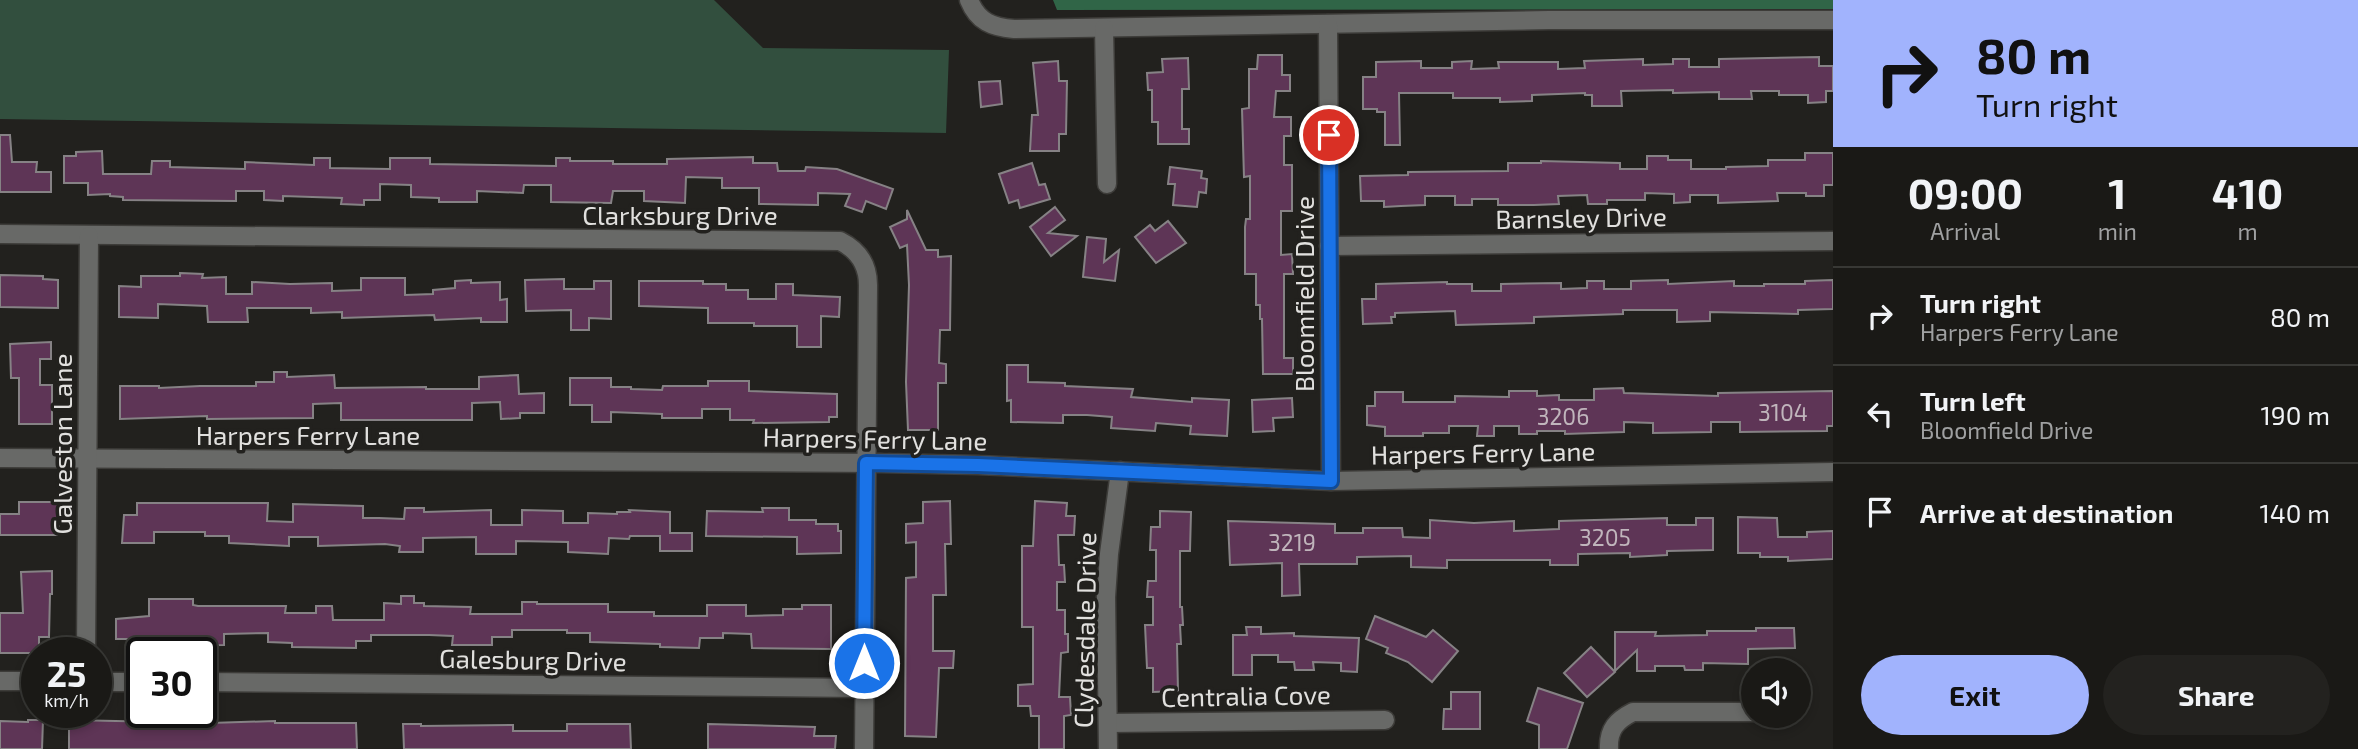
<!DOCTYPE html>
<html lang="en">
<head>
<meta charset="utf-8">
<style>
  :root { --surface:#1a1916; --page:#23221f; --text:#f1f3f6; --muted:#9fa0a1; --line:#383835; --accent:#a1b3fd }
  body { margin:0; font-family:"Exo 2",sans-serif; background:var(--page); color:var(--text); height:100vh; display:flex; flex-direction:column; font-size:26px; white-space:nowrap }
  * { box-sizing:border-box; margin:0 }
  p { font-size:23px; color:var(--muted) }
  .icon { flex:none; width:38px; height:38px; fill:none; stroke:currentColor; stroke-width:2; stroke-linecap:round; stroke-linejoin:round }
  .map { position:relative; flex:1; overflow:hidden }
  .panel { display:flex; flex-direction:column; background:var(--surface); width:525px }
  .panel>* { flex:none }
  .guide { background:#a1b3fd; color:#111; overflow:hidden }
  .buttons { position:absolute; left:1741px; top:658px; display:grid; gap:14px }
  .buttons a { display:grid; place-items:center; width:70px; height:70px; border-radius:50%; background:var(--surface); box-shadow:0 4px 10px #0003,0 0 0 2px var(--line); font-size:35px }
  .speed { position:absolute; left:21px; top:637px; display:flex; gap:14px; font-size:35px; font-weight:700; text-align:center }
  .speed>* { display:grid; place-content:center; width:91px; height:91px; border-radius:50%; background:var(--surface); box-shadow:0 4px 10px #0003,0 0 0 2px var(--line); line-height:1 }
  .speed small { font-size:18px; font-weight:400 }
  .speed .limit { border:4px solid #111; border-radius:10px; background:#fff; color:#111 }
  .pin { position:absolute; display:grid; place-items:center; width:60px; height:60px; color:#fff; margin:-30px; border:4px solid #fff; border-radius:50%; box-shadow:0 2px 7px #0007 }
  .me { position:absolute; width:77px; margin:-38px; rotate:0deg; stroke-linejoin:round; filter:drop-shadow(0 0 5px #0008) }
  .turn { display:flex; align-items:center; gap:24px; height:147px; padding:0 28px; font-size:32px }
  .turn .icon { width:91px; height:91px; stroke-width:2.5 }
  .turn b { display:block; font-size:49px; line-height:60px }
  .eta { display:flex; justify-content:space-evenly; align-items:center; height:119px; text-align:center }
  .eta b { font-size:42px; font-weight:700; line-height:49px }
  .button { display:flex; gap:14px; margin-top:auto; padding:14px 28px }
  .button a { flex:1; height:80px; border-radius:42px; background:var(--accent); color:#111; font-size:28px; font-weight:700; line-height:80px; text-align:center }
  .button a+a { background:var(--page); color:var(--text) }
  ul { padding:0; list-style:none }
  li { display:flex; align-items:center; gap:21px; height:98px; padding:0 28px; border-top:2px solid var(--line) }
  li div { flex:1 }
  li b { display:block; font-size:26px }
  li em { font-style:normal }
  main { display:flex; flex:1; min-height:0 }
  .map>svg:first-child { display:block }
</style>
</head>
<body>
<main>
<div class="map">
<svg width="1833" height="749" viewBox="0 0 1833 749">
  <rect width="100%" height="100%" fill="#22211e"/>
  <polygon fill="#324f3e" points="0,0 714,0 763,48 949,50 946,133 0,119"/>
  <polygon fill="#306547" points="1053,0 1833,0 1833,9 1057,10"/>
  <g fill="#5e3556" stroke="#868285" stroke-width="2">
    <polygon points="1258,55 1282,55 1282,75 1290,75 1290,91 1276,91 1274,117 1291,117 1291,136 1284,136 1284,165 1292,165 1292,211 1281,211 1281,255 1292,254 1293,274 1284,274 1284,358 1293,358 1293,374 1263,374 1262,319 1260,319 1260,305 1256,305 1256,274 1245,274 1245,227 1246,219 1250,219 1250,176 1244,177 1242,109 1249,108 1249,69 1257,69"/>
    <polygon points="1819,57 1819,66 1833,66 1833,91 1826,91 1826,102 1808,103 1808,95 1779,95 1779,91 1751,91 1752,99 1719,99 1719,92 1673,93 1673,90 1621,91 1622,106 1592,106 1592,95 1585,95 1585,93 1532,95 1532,101 1500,102 1500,98 1453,98 1453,93 1399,93 1400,145 1385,145 1385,112 1377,112 1377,109 1363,109 1363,77 1376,77 1376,62 1421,61 1421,68 1452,68 1452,62 1472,61 1471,69 1499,68 1498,62 1558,62 1558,69 1585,68 1584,61 1643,59 1643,65 1673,64 1673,59 1689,59 1689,67 1719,67 1719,59"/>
    <polygon points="1188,58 1189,89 1182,89 1182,129 1189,129 1189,144 1158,144 1158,122 1152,122 1152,90 1148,90 1147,73 1163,72 1162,59"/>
    <polygon points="1058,61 1059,81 1067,81 1066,134 1059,134 1059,151 1030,151 1032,115 1038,115 1033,63"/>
    <polygon points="1000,81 1002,104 981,107 979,82"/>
    <polygon points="0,135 10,135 12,162 37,162 36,172 51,172 51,192 0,192"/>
    <polygon points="102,151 103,174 151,174 152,161 170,161 170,167 245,169 245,162 314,165 314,158 330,158 330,168 390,169 390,158 430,158 430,164 556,166 556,158 570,158 570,161 613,161 613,164 667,164 667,159 753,157 753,163 777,163 778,171 805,171 806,167 837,169 893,189 886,209 866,201 862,212 845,206 850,194 818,193 818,205 759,204 759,188 722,188 722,178 686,177 685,203 644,201 644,191 613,191 611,203 551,202 551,185 524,185 523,193 477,191 477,202 439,202 439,198 411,197 411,185 380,184 380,200 364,200 364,205 341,204 342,198 283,196 283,201 264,200 264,191 236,191 236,201 123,200 123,197 110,196 110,194 88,195 88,183 64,183 64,156 76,156 76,152"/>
    <polygon points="1805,153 1833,153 1833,185 1824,185 1824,196 1806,196 1806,193 1777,193 1778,201 1718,203 1718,195 1690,195 1690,202 1674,203 1674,194 1645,193 1645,200 1607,200 1607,204 1588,204 1587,195 1558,196 1559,204 1534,205 1498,205 1498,199 1472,199 1472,205 1455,205 1455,196 1425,196 1425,205 1401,206 1384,207 1384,201 1361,201 1360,176 1408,175 1408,172 1508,171 1508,163 1541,163 1541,161 1620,163 1620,169 1647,169 1647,156 1668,156 1668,160 1691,160 1691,169 1726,169 1726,167 1768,166 1768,160 1805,160"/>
    <polygon points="1032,163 1039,185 1045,184 1050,199 1020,208 1018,200 1009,203 999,174"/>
    <polygon points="1170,167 1202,171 1201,178 1207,179 1206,193 1199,192 1197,207 1173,205 1175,184 1168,184"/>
    <polygon points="1055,207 1065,220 1048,233 1077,236 1051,256 1030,227"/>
    <polygon points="907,210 926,250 938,250 938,257 951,256 950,330 940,330 939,363 946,364 946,383 938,383 938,430 908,430 906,382 909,285 907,245 900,248 890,227 907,219"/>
    <polygon points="1168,221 1186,243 1156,263 1135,237 1150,225 1155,231"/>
    <polygon points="1087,237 1106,239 1104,262 1119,250 1115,281 1083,277"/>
    <polygon points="180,273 203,274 202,278 226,277 226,294 252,294 252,282 290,284 332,283 332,291 361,290 361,278 405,278 405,295 433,294 433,290 455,288 455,281 471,280 471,283 500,282 500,300 507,299 507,322 481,322 481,318 435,320 434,315 342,318 342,312 311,313 311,308 247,308 248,322 208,322 207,306 158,304 158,318 119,317 119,286 141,287 141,276 180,276"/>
    <polygon points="0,275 43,276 43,279 58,280 58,308 0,307"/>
    <polygon points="564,279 564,289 594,289 594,281 611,281 611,319 589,318 589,330 571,330 571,310 526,311 525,280"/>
    <polygon points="1668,280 1668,284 1734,281 1734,286 1764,286 1764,284 1805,284 1805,281 1833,280 1833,309 1798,310 1798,314 1710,312 1710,321 1677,322 1677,310 1623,310 1623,314 1534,317 1534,323 1456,325 1455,311 1395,313 1395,317 1391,317 1392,323 1363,324 1362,299 1376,299 1376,284 1447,282 1447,284 1472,284 1472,291 1501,291 1501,284 1561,283 1561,289 1587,288 1587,281 1604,281 1604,289 1631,289 1631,281"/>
    <polygon points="639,281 703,281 703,284 726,284 726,290 748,290 748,299 776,299 776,284 793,284 793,295 840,297 839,317 821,316 821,347 797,347 797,326 754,326 754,323 708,323 708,308 639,306"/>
    <polygon points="51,342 51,359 40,359 40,385 52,385 52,424 19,424 19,378 11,378 10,344"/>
    <polygon points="1007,365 1028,365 1028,382 1065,383 1065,386 1133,389 1131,397 1192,402 1192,398 1229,400 1227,436 1190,434 1191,426 1156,423 1155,431 1111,428 1112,417 1087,415 1063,415 1063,423 1011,422 1011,400 1007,401"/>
    <polygon points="274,372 287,372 287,377 334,375 335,388 426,387 426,389 479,389 479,377 518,375 519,394 544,393 544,413 520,413 520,418 501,419 500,402 472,403 472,420 341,420 341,403 313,404 313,418 207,419 207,416 120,419 120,386 159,386 159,388 200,386 256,386 256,382 274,382"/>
    <polygon points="570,378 611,378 611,387 631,387 631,389 662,390 663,386 708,386 708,381 749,381 749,391 837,394 837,417 829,417 829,422 753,423 754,420 730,420 730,409 702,409 702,418 662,418 662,414 611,412 611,422 592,422 592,405 570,405"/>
    <polygon points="1623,388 1624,393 1718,396 1718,393 1833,391 1833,426 1827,426 1827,431 1740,432 1740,422 1711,422 1711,432 1653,433 1653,423 1624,422 1624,432 1565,434 1565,431 1537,431 1537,434 1519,434 1519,426 1494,426 1494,436 1477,436 1478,426 1449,426 1449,433 1423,433 1423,436 1385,436 1385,427 1367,425 1367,406 1375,406 1375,392 1403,392 1403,402 1455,402 1455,396 1509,397 1509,391 1537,391 1537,396 1559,395 1559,400 1594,400 1594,389"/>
    <polygon points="1292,398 1293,417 1273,418 1274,431 1253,432 1252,400"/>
    <polygon points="950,501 951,544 945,544 946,595 933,595 933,651 954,651 953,668 939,668 936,737 905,736 906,578 916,577 916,542 906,543 906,524 923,523 923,502"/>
    <polygon points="1035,501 1067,503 1066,516 1075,516 1074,535 1058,535 1059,565 1064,565 1065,582 1057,582 1057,610 1065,610 1065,634 1068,634 1068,652 1061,653 1059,697 1070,697 1071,715 1064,716 1064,749 1039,749 1039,716 1031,716 1030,706 1018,706 1018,685 1033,684 1033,627 1022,627 1022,546 1033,546"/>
    <polygon points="19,502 59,502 59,535 0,535 0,514 19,514"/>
    <polygon points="137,503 268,503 267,521 293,522 293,504 363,506 363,518 379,518 404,519 405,508 424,508 424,512 491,510 491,525 522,525 522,510 563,511 563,523 588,523 588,513 617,514 617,512 630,512 629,510 670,512 670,533 692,533 692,551 660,551 660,536 630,536 629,539 609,538 608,554 568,552 568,542 516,541 516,554 476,554 476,537 423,538 423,552 399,552 400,546 385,544 318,546 318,537 289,537 289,546 229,543 229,536 205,536 205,532 154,532 154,543 122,543 124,515 137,515"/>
    <polygon points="762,508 789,508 789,520 816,520 816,524 838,524 838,531 841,531 841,553 797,554 797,537 706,536 707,511 763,512"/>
    <polygon points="1160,511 1191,512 1190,551 1180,551 1180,607 1182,607 1183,625 1180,625 1181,644 1177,644 1178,691 1153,692 1153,668 1147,668 1145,625 1153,625 1153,597 1147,597 1148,581 1156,581 1156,550 1150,550 1151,527 1160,527"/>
    <polygon points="1738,517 1777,518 1778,537 1807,537 1807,532 1833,531 1833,559 1788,561 1788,557 1760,557 1760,553 1738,553"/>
    <polygon points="1667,518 1667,525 1696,525 1696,518 1713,518 1713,550 1667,551 1667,555 1649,556 1630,557 1630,553 1578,554 1578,565 1550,565 1550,560 1447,560 1447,568 1411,567 1411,556 1357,557 1357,564 1299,564 1300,595 1282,596 1282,563 1230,565 1228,521 1335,524 1335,533 1363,533 1363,528 1402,528 1403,537 1430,538 1430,520 1474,523 1514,521 1514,531 1559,529 1559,521"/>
    <polygon points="52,571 52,594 50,594 49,637 39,637 39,653 0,653 0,613 23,613 21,572"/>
    <polygon points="401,596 414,596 414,603 424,603 424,606 471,607 470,614 522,614 522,602 537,602 537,604 608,604 608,612 654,612 654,616 707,616 707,605 746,605 746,616 783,615 783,609 802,609 802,605 831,605 831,649 752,648 751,634 723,633 723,638 700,638 699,648 660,647 660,644 590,642 590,633 567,633 567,630 512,630 512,637 492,637 492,645 452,645 453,636 429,635 371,635 371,641 356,641 356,648 292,647 292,643 268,642 268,633 224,634 224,645 127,646 127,639 116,639 116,619 149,616 149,599 193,599 193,605 198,606 286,606 285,613 316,613 316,606 332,606 333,620 384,620 384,603 401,604"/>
    <polygon points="1375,616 1426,637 1433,630 1458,651 1432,682 1408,662 1386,653 1388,648 1366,639"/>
    <polygon points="1246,627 1261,627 1261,634 1294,633 1294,636 1359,638 1357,672 1341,671 1341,663 1313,662 1314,670 1295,670 1294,662 1278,662 1278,655 1252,655 1252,675 1233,675 1233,635 1247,635"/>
    <polygon points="1756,628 1794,628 1795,648 1748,649 1748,664 1703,663 1703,670 1685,670 1684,666 1655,666 1655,671 1637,671 1637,650 1615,671 1615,632 1656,632 1655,636 1707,635 1707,631 1756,631"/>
    <polygon points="1591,647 1615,672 1587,697 1564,673"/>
    <polygon points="1538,688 1583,703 1567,749 1539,749 1539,725 1527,721"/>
    <polygon points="1451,692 1480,692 1480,729 1443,729 1444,709 1451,709"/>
    <polygon points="28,720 43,720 42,749 0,749 0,721 28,722"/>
    <polygon points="69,720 162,722 162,720 180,720 180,724 275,721 275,723 356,723 357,749 69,749"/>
    <polygon points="403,724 421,724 421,726 513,725 513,731 567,731 567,724 630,724 631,749 404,749"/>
    <polygon points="708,724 815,727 814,736 836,736 835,749 708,749"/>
  </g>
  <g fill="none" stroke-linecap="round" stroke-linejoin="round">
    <defs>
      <g id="minor">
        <path d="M 969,0 C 978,22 992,27 1014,29 L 1549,20 L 1833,20"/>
        <polyline points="1328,24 1331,481"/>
        <polyline points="1104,28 1107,184"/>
        <path d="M 0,234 L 840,241 C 858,250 868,264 868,285 L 864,749"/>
        <polyline points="1329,246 1833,241"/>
        <polyline points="0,458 881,463 978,465 1331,481 1833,472"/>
        <polyline points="86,653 89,236"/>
        <polyline points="0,681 37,681"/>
        <polyline points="96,682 142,682"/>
        <polyline points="201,682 864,688"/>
        <polyline points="1108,723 1385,720"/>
        <polyline points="1108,749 1106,597 1109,554 1120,471"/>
        <path d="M 1609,749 C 1608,729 1617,720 1633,712 L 1754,712"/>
      </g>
    </defs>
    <use href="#minor" stroke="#3d3c39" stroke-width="21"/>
    <use href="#minor" stroke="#686967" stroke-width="18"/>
  </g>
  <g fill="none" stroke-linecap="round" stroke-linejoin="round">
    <defs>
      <polyline id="route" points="864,663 866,463 978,465 1331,481 1329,135"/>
    </defs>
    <use href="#route" stroke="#114b97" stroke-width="18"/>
    <use href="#route" stroke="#1a73e8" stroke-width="12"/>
  </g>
  <g text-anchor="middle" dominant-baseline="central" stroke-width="7" stroke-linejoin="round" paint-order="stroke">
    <g font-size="23" fill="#c0b5bc">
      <text x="1783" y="412">3104</text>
      <text x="1563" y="416">3206</text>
      <text x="1605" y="537">3205</text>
      <text x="1292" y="542">3219</text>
    </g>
    <g font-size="26" fill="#e1e0de" stroke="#22211e">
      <text x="680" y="214">Clarksburg Drive</text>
      <text transform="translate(1581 217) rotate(-1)">Barnsley Drive</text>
      <text transform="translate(1303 294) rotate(-90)">Bloomfield Drive</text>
      <text x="308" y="434">Harpers Ferry Lane</text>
      <text transform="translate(875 438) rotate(1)">Harpers Ferry Lane</text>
      <text transform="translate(61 444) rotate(-90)">Galveston Lane</text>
      <text transform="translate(1483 452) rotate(-1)">Harpers Ferry Lane</text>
      <text transform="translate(1084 630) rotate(-89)">Clydesdale Drive</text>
      <text transform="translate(533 659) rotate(1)">Galesburg Drive</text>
      <text transform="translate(1246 695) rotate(-1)">Centralia Cove</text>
    </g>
  </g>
</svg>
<div class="buttons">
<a><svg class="icon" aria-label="sound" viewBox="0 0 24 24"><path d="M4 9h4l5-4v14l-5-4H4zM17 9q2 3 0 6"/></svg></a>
</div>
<div class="speed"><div>25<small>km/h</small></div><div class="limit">30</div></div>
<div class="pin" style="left:1329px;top:135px;background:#d93025"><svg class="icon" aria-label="arrive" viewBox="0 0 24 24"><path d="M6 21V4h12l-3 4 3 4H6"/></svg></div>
<svg class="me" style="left:864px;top:663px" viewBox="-20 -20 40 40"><circle r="17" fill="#1a73e8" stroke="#fff" stroke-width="3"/><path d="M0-11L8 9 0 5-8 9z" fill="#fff"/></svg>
</div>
<section class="panel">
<div class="guide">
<div class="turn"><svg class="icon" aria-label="right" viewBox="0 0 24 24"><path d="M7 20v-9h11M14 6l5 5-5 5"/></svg><div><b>80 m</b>Turn right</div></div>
</div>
<div class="eta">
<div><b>09:00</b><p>Arrival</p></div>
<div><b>1</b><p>min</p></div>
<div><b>410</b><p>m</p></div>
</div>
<ul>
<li><svg class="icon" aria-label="right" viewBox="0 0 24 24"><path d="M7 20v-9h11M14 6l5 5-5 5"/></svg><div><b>Turn right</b><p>Harpers Ferry Lane</p></div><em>80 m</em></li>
<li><svg class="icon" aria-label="left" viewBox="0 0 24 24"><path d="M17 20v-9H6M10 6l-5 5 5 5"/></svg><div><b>Turn left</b><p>Bloomfield Drive</p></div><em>190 m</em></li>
<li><svg class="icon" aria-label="arrive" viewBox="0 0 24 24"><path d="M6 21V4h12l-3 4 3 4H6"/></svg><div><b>Arrive at destination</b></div><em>140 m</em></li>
</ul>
<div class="button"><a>Exit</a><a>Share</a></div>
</section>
</main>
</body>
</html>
